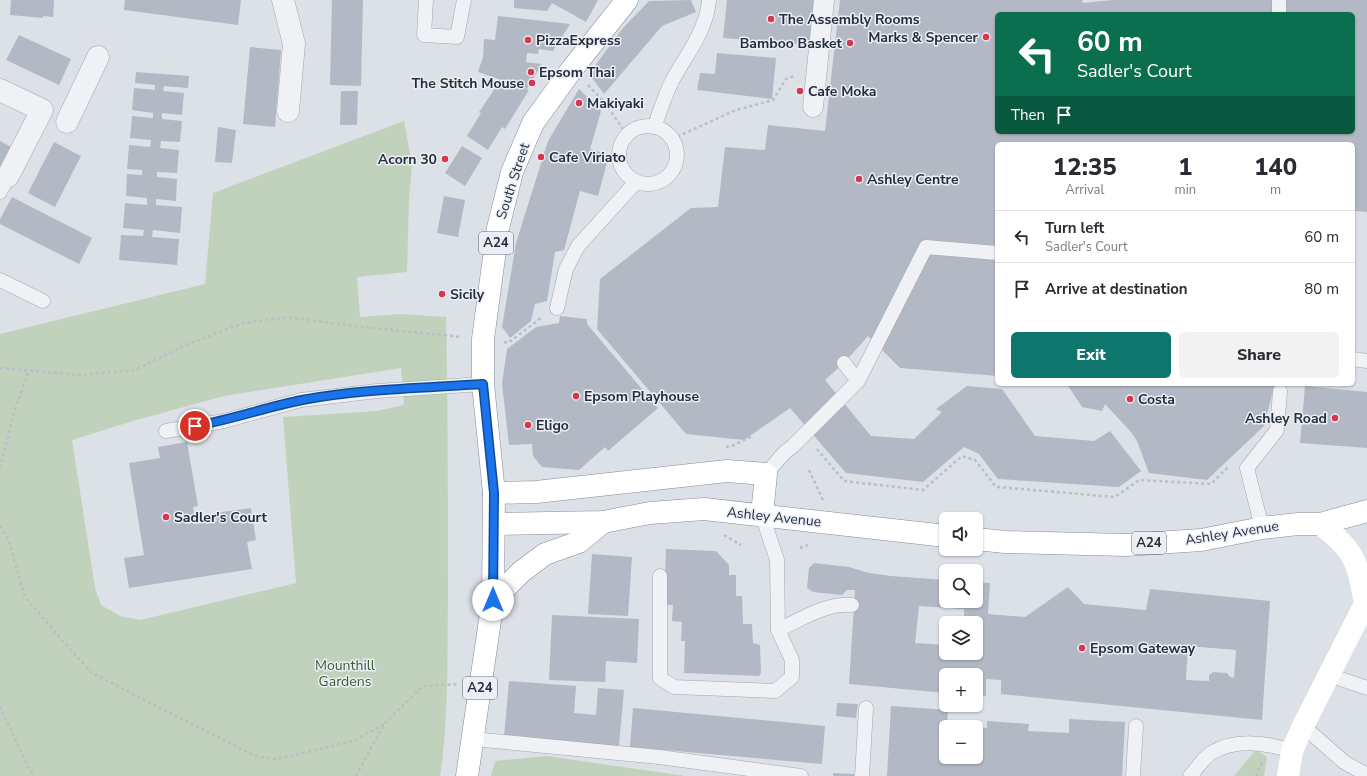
<!DOCTYPE html>
<html lang="en">
<head>
<meta charset="utf-8">
<style>
  :root { --surface:#fff; --page:#f2f2f3; --text:#2b2b33; --muted:#7c7c81; --line:#e1e1e2; --accent:#0f766e }
  body { margin:0; font-family:"Nunito Sans",sans-serif; background:var(--page); color:var(--text); height:100vh; display:flex; flex-direction:column; font-size:15px; white-space:nowrap }
  * { box-sizing:border-box; margin:0 }
  p { font-size:13px; color:var(--muted) }
  .icon { flex:none; width:22px; height:22px; fill:none; stroke:currentColor; stroke-width:2; stroke-linecap:round; stroke-linejoin:round }
  .map { position:relative; flex:1; overflow:hidden }
  .details { position:absolute; left:995px; top:142px; width:360px; height:244px; display:flex; flex-direction:column; background:var(--surface); border-radius:6px; box-shadow:0 1px 3px #0004 }
  .details>* { flex:none }
  .guide { position:absolute; left:995px; top:12px; width:360px; height:122px; border-radius:6px; box-shadow:0 1px 3px #0004; background:#0b6e4f; color:#fff; overflow:hidden }
  .tools { position:absolute; left:939px; top:512px; display:grid; gap:8px }
  .tools a { display:grid; place-items:center; width:44px; height:44px; border-radius:6px; background:var(--surface); box-shadow:0 1px 3px #0004; font-size:20px }
  .pin { position:absolute; display:grid; place-items:center; width:34px; height:34px; color:#fff; margin:-17px; border:2px solid #fff; border-radius:50%; box-shadow:0 1px 4px #0007 }
  .me { position:absolute; width:44px; margin:-22px; rotate:0deg; stroke-linejoin:round; filter:drop-shadow(0 0 3px #0008) }
  .turn { display:flex; align-items:center; gap:14px; height:84px; padding:0 16px; font-size:18px }
  .turn .icon { width:52px; height:52px; stroke-width:2.5 }
  .turn b { display:block; font-size:28px; line-height:34px }
  .then { display:flex; align-items:center; height:38px; padding:0 16px; background:#0003; gap:8px; font-size:15px }
  .eta { display:flex; justify-content:space-evenly; align-items:center; height:68px; text-align:center }
  .eta b { font-size:24px; font-weight:800; line-height:28px }
  .cta { display:flex; gap:8px; margin-top:auto; padding:8px 16px }
  .cta a { flex:1; height:46px; border-radius:6px; background:var(--accent); color:#fff; font-size:16px; font-weight:800; line-height:46px; text-align:center }
  .cta a+a { background:var(--page); color:var(--text) }
  ul { padding:0; list-style:none }
  li { display:flex; align-items:center; gap:12px; height:52px; padding:0 16px; border-top:1px solid var(--line) }
  li div { flex:1 }
  li b { display:block; font-size:15px }
  li em { font-style:normal }
  .map>svg:first-child { display:block }
</style>
</head>
<body>
<div class="map">
<svg width="1367" height="776" viewBox="0 0 1367 776">
  <rect width="100%" height="100%" fill="#dce0e7"/>
  <g fill="#c1d2bc" fill-rule="evenodd">
    <path d="M 404,121 L 412,164 L 409,198 L 407,272 L 357,277 L 360,317 L 400,314 L 446,317 C 448,412 448,506 448,601 C 447,660 449,718 440,776 L 0,776 L 0,334 L 205,284 L 213,193 ZM 401,368 L 404,405 L 377,411 L 283,417 L 296,583 L 140,620 L 120,616 L 101,605 L 95,588 L 72,440 L 133,421 L 224,396 Z"/>
    <polygon points="1256,750 1267,757 1264,776 1234,776"/>
    <polygon points="547,756 685,776 491,776 495,761"/>
  </g>
  <g fill="#b3b9c4" fill-rule="evenodd">
    <polygon points="11,0 54,0 53,17 43,16 43,18 10,15"/>
    <polygon points="125,0 241,0 238,25 124,10"/>
    <polygon points="332,0 363,0 361,86 330,85"/>
    <polygon points="514,0 598,0 586,22 552,3 547,11 514,8"/>
    <polygon points="691,0 696,12 662,26 604,94 589,74 622,29 649,1"/>
    <polygon points="727,0 818,0 815,45 723,38"/>
    <path d="M 840,0 L 1083,0 L 1082,3 L 1113,0 L 1367,0 L 1367,212 L 1355,211 L 1353,212 L 1353,144 L 997,144 L 997,376 L 900,368 L 868,336 L 844,363 L 825,380 L 871,436 L 914,439 L 942,412 L 936,409 L 967,386 L 1002,389 L 1035,436 L 1094,441 L 1110,431 L 1141,471 L 1119,487 L 998,479 L 979,454 L 964,447 L 923,482 L 846,473 L 790,408 L 744,440 L 686,434 L 597,329 L 600,279 L 691,208 L 718,207 L 725,147 L 765,150 L 768,125 L 825,131 ZM 997,14 L 1353,14 L 1353,132 L 997,132 Z"/>
    <polygon points="498,16 570,24 553,51 539,49 538,54 527,53 526,62 542,64 527,89 478,72 483,57 484,39 495,40"/>
    <polygon points="19,35 71,59 59,85 6,60"/>
    <polygon points="250,47 281,50 275,127 243,124"/>
    <polygon points="717,53 776,58 772,99 697,90 700,73 715,74"/>
    <polygon points="136,72 189,76 188,88 164,86 163,91 184,93 182,115 162,113 162,119 182,121 180,142 161,141 160,148 179,150 177,173 157,172 157,177 177,179 176,201 156,199 156,205 182,207 180,233 153,230 152,237 179,239 177,265 119,260 121,235 143,236 144,230 123,228 125,203 147,205 147,198 126,196 127,174 142,175 142,170 127,169 129,145 150,147 151,140 130,138 132,116 153,118 153,113 132,110 134,88 155,90 155,85 135,83"/>
    <polygon points="500,81 529,90 505,129 502,127 488,150 467,136 481,113 479,112"/>
    <polygon points="579,89 601,111 590,149 609,155 598,196 580,191 564,250 555,252 547,301 535,304 531,321 510,338 502,327 516,243 548,141"/>
    <polygon points="341,91 358,91 357,125 340,125"/>
    <polygon points="218,127 236,130 232,163 215,162"/>
    <polygon points="0,141 13,148 0,170"/>
    <polygon points="54,142 81,156 55,207 28,193"/>
    <polygon points="462,146 482,158 465,186 445,173"/>
    <polygon points="444,196 465,200 458,237 437,233"/>
    <polygon points="12,197 92,238 79,264 0,224 0,219"/>
    <polygon points="560,316 587,319 587,324 658,408 608,451 605,447 579,470 542,467 533,456 532,444 509,445 502,384 507,349 536,327 559,323"/>
    <polygon points="1067,384 1275,384 1264,426 1207,480 1149,473 1137,441 1131,432 1105,404 1102,411 1082,407"/>
    <polygon points="1305,386 1367,392 1367,448 1300,443"/>
    <polygon points="187,442 198,506 193,507 196,524 217,521 215,513 251,508 256,540 247,542 252,569 129,588 124,558 144,555 129,463 160,458 158,447"/>
    <polygon points="666,549 716,551 729,565 729,575 736,575 736,596 742,596 743,624 752,624 753,643 760,645 761,673 759,676 684,673 685,641 681,641 682,622 672,621 673,605 664,605"/>
    <polygon points="592,554 632,557 628,616 588,614"/>
    <path d="M 814,563 L 849,567 L 869,573 L 891,576 L 946,580 L 946,601 L 976,601 L 976,582 L 990,583 L 988,614 L 1025,617 L 1068,587 L 1084,604 L 1146,610 L 1150,589 L 1270,601 L 1262,720 L 1001,694 L 1001,680 L 986,679 L 986,696 L 976,695 L 976,675 L 946,675 L 946,693 L 849,684 L 855,590 L 847,590 L 842,595 L 813,592 L 807,588 L 809,568 ZM 919,606 L 964,609 L 964,623 L 976,623 L 976,653 L 946,653 L 946,645 L 915,643 ZM 1188,646 L 1236,650 L 1234,678 L 1230,677 L 1227,673 L 1213,672 L 1209,675 L 1209,681 L 1186,680 Z"/>
    <polygon points="552,615 639,619 637,663 606,661 605,682 549,680"/>
    <polygon points="509,681 576,686 574,713 596,715 598,688 624,690 619,746 504,737"/>
    <polygon points="837,703 858,704 856,718 836,716"/>
    <polygon points="891,706 948,710 947,726 951,727 946,727 946,757 976,757 976,727 987,728 987,721 1029,724 1028,731 1069,733 1069,719 1125,722 1122,776 887,776"/>
    <polygon points="633,708 825,726 822,764 630,747"/>
    <polygon points="833,773 854,774 854,776 833,776"/>
  </g>
  <g fill="none" stroke-linecap="round" stroke-linejoin="round">
    <defs>
      <g id="service">
        <polyline points="426,0 424,35 457,37 464,0"/>
        <polyline points="1279,14 1279,0"/>
        <circle cx="648" cy="155" r="29"/>
        <path d="M 654,127 C 660,112 665,95 672,81 C 686,55 707,30 709,0"/>
        <polyline points="0,192 8,176"/>
        <polyline points="0,280 43,301"/>
        <polyline points="557,308 566,269 578,246 636,182"/>
        <polyline points="1353,359 1367,361"/>
        <polyline points="858,381 926,247 997,253"/>
        <polyline points="166,431 224,421 301,400 377,391 483,384"/>
        <polyline points="766,474 784,453 793,446 858,381 844,363"/>
        <polyline points="1262,528 1247,468 1277,430 1280,391"/>
        <polyline points="660,576 660,678 674,687 775,691 792,677 792,660 778,630 777,560 762,515"/>
        <path d="M 778,630 C 802,619 825,603 852,605"/>
        <polyline points="1329,675 1367,688"/>
        <polyline points="1303,726 1344,762 1367,775"/>
        <polyline points="473,739 659,757 801,776"/>
        <polyline points="862,776 866,708"/>
        <polyline points="1133,776 1136,726"/>
        <path d="M 1190,776 C 1197,769 1203,758 1211,753 C 1235,738 1267,743 1292,751"/>
      </g>
      <polyline id="pedestrian" points="813,107 824,0"/>
      <g id="minor">
        <polyline points="283,0 294,44 288,111"/>
        <polyline points="0,90 42,110 8,176"/>
        <polyline points="67,122 98,57"/>
      </g>
      <g id="trunk">
        <polyline points="494,493 536,492 727,471 766,474 762,515"/>
        <polyline points="495,524 603,522 650,513 704,509 946,536"/>
        <polyline points="976,539 1005,542 1126,545 1201,540 1262,528 1298,524 1320,524 1367,511"/>
        <polyline points="493,600 521,572 545,554 579,542 603,522"/>
        <polyline points="467,776 493,600 494,493 483,384 483,339 498,228 512,172 533,123 572,69 627,0"/>
      </g>
    </defs>
    <use href="#service" stroke="#a1a7b1" stroke-width="15"/>
    <use href="#pedestrian" stroke="#a1a7b1" stroke-width="21"/>
    <use href="#minor" stroke="#a1a7b1" stroke-width="23"/>
    <use href="#trunk" stroke="#828d9f" stroke-width="23"/>
    <g stroke="#babec5" stroke-width="2.5" stroke-dasharray="3 3" stroke-linecap="butt">
      <polyline points="588,85 605,103 627,135"/>
      <polyline points="672,139 736,110 773,100 786,79 794,76"/>
      <polyline points="504,342 508,343 541,318"/>
      <polyline points="0,368 80,375 135,370 186,345 243,323 288,317 352,326 462,337"/>
      <polyline points="726,447 734,445 752,436"/>
      <polyline points="817,449 844,481 923,490 962,456 975,460 996,487 1115,497 1139,480 1211,484 1229,466"/>
      <polyline points="0,468 15,409 29,371"/>
      <polyline points="809,470 823,500"/>
      <polyline points="0,526 8,539 25,597 60,638 92,673 255,756 274,759 286,757 353,741 384,724"/>
      <polyline points="724,535 741,545"/>
      <polyline points="800,548 808,545"/>
      <polyline points="0,706 27,765 34,776"/>
      <polyline points="356,776 384,724 423,686 459,684"/>
      <polyline points="1256,776 1262,762"/>
    </g>
    <use href="#service" stroke="#eff1f5" stroke-width="14"/>
    <use href="#pedestrian" stroke="#eff1f5" stroke-width="20"/>
    <use href="#minor" stroke="#eff1f5" stroke-width="22"/>
    <g stroke="#fff" stroke-width="22">
      <path d="M 1320,524 C 1355,550 1357,561 1365,603"/>
      <polyline points="1288,776 1292,751 1303,726 1367,600"/>
    </g>
    <use href="#trunk" stroke="#fff" stroke-width="22"/>
  </g>
  <g fill="none" stroke-linecap="round" stroke-linejoin="round">
    <defs>
      <path id="route" d="M 195,426 C 231,420 266,407 302,400 C 361,389 423,388 483,384 L 494,493 L 493,600"/>
    </defs>
    <use href="#route" stroke="#114b97" stroke-width="10"/>
    <use href="#route" stroke="#1a73e8" stroke-width="7"/>
  </g>
  <g fill="#d7364b" stroke="#ebeff5" stroke-width="1.5">
    <circle cx="771" cy="19" r="4"/>
    <circle cx="986" cy="37" r="4"/>
    <circle cx="528" cy="40" r="4"/>
    <circle cx="850" cy="43" r="4"/>
    <circle cx="531" cy="72" r="4"/>
    <circle cx="532" cy="83" r="4"/>
    <circle cx="800" cy="91" r="4"/>
    <circle cx="579" cy="103" r="4"/>
    <circle cx="541" cy="157" r="4"/>
    <circle cx="445" cy="159" r="4"/>
    <circle cx="859" cy="179" r="4"/>
    <circle cx="442" cy="294" r="4"/>
    <circle cx="576" cy="396" r="4"/>
    <circle cx="1130" cy="399" r="4"/>
    <circle cx="1335" cy="418" r="4"/>
    <circle cx="528" cy="425" r="4"/>
    <circle cx="166" cy="517" r="4"/>
    <circle cx="1082" cy="648" r="4"/>
  </g>
  <g text-anchor="middle" dominant-baseline="central" stroke-width="3" stroke-linejoin="round" paint-order="stroke">
    <g fill="#ebeff5" stroke="#606875" stroke-width="1">
      <rect x="479" y="232" width="34" height="22" rx="3"/>
      <rect x="1132" y="532" width="34" height="22" rx="3"/>
      <rect x="463" y="677" width="34" height="22" rx="3"/>
    </g>
    <g font-size="13" font-weight="bold" fill="#252e3e">
      <text x="496" y="243">A24</text>
      <text x="1149" y="543">A24</text>
      <text x="480" y="688">A24</text>
    </g>
    <g font-size="14" font-weight="bold" fill="#252e3e" stroke="#ebeff5" text-anchor="start">
      <text x="779" y="19">The Assembly Rooms</text>
      <text x="978" y="37" text-anchor="end">Marks &amp; Spencer</text>
      <text x="536" y="40">PizzaExpress</text>
      <text x="842" y="43" text-anchor="end">Bamboo Basket</text>
      <text x="539" y="72">Epsom Thai</text>
      <text x="524" y="83" text-anchor="end">The Stitch Mouse</text>
      <text x="808" y="91">Cafe Moka</text>
      <text x="587" y="103">Makiyaki</text>
      <text x="549" y="157">Cafe Viriato</text>
      <text x="437" y="159" text-anchor="end">Acorn 30</text>
      <text x="867" y="179">Ashley Centre</text>
      <text x="450" y="294">Sicily</text>
      <text x="584" y="396">Epsom Playhouse</text>
      <text x="1138" y="399">Costa</text>
      <text x="1327" y="418" text-anchor="end">Ashley Road</text>
      <text x="536" y="425">Eligo</text>
      <text x="174" y="517">Sadler's Court</text>
      <text x="1090" y="648">Epsom Gateway</text>
    </g>
    <g font-size="14" fill="#252e3e" stroke="#ebeff5">
      <text transform="translate(513 181) rotate(-72)">South Street</text>
      <text transform="translate(774 517) rotate(6)">Ashley Avenue</text>
      <text transform="translate(1232 533) rotate(-9)">Ashley Avenue</text>
    </g>
    <g font-size="14" fill="#385b31" stroke="#ebeff5">
      <text x="345" y="665">Mounthill<tspan x="345" dy="16">Gardens</tspan></text>
    </g>
  </g>
</svg>
<div class="tools">
<a><svg class="icon" aria-label="sound" viewBox="0 0 24 24"><path d="M4 9h4l5-4v14l-5-4H4zM17 9q2 3 0 6"/></svg></a>
<a><svg class="icon" aria-label="search" viewBox="0 0 24 24"><circle cx="10" cy="10" r="6"/><path d="M15 15l6 6"/></svg></a>
<a><svg class="icon" aria-label="layers" viewBox="0 0 24 24"><path d="M12 4l9 5-9 5-9-5zM3 14l9 5 9-5"/></svg></a>
<a>+</a>
<a>−</a>
</div>
<div class="pin" style="left:195px;top:426px;background:#d93025"><svg class="icon" aria-label="arrive" viewBox="0 0 24 24"><path d="M6 21V4h12l-3 4 3 4H6"/></svg></div>
<svg class="me" style="left:493px;top:600px" viewBox="-20 -20 40 40"><circle r="19" fill="#fff"/><path d="M0-13L10 11 0 6-10 11z" fill="#1a73e8"/></svg>
<div class="guide">
<div class="turn"><svg class="icon" aria-label="left" viewBox="0 0 24 24"><path d="M17 20v-9H6M10 6l-5 5 5 5"/></svg><div><b>60 m</b>Sadler's Court</div></div>
<div class="then">Then<svg class="icon" aria-label="arrive" viewBox="0 0 24 24"><path d="M6 21V4h12l-3 4 3 4H6"/></svg></div>
</div>
<section class="details">
<div class="eta">
<div><b>12:35</b><p>Arrival</p></div>
<div><b>1</b><p>min</p></div>
<div><b>140</b><p>m</p></div>
</div>
<ul>
<li><svg class="icon" aria-label="left" viewBox="0 0 24 24"><path d="M17 20v-9H6M10 6l-5 5 5 5"/></svg><div><b>Turn left</b><p>Sadler's Court</p></div><em>60 m</em></li>
<li><svg class="icon" aria-label="arrive" viewBox="0 0 24 24"><path d="M6 21V4h12l-3 4 3 4H6"/></svg><div><b>Arrive at destination</b></div><em>80 m</em></li>
</ul>
<div class="cta"><a>Exit</a><a>Share</a></div>
</section>
</div>
</body>
</html>
